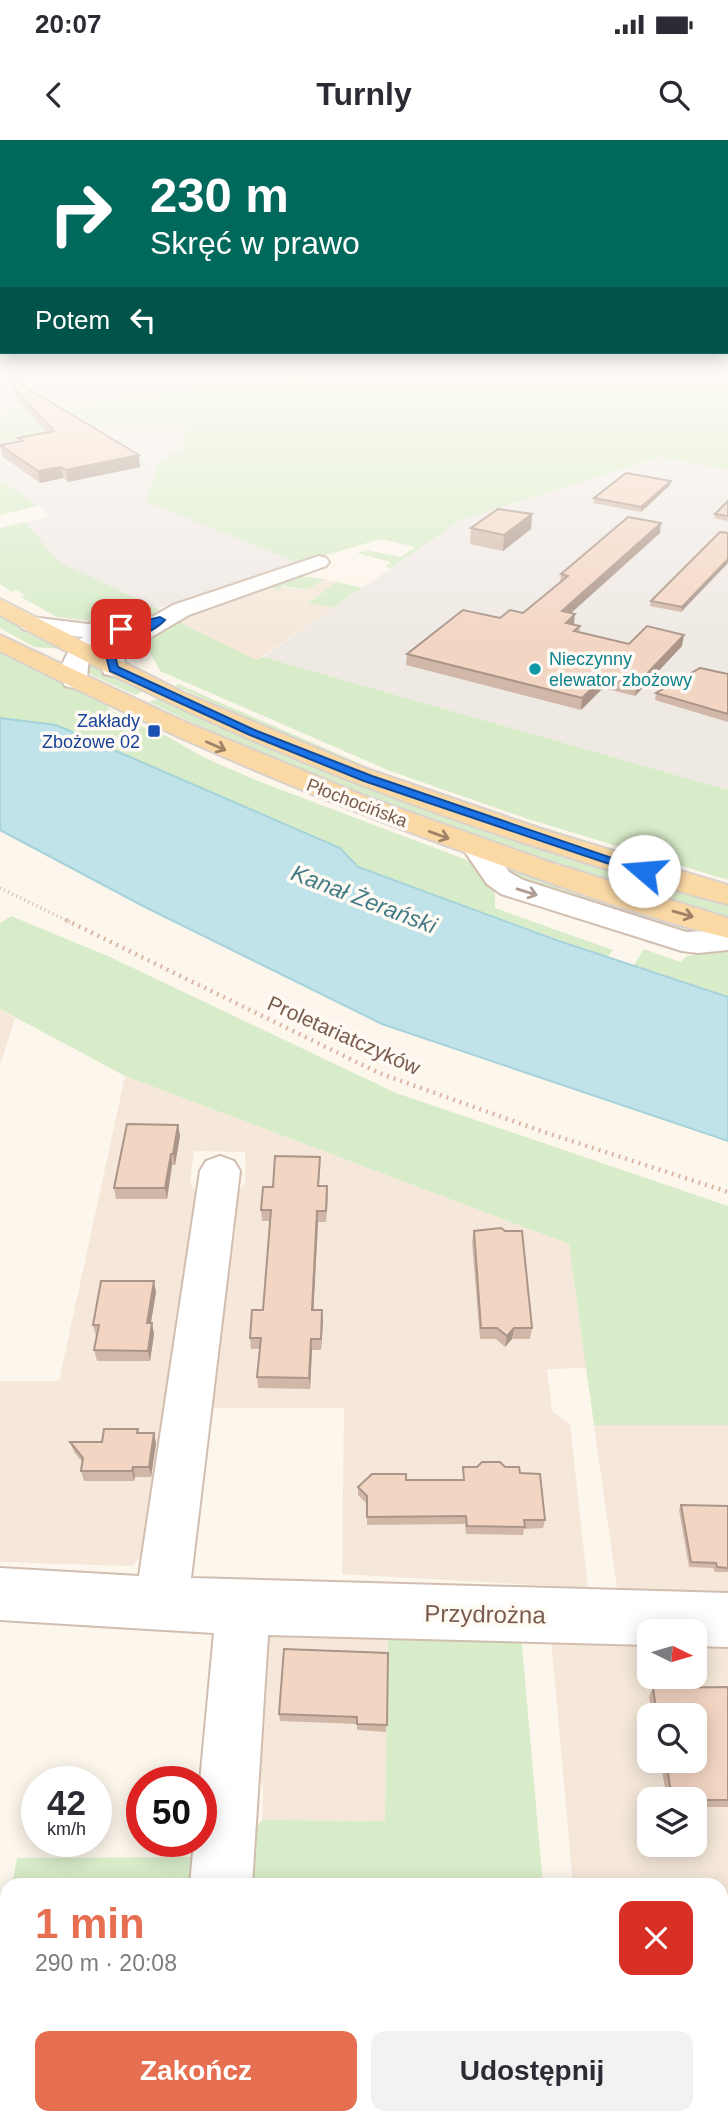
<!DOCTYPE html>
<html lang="pl">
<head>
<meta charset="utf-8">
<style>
  :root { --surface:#fff; --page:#f2f2f3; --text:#2b2b33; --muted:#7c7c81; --accent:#e76f51 }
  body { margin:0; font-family:Helvetica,sans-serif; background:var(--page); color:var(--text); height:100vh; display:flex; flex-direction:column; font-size:26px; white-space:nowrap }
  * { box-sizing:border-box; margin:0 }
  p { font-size:23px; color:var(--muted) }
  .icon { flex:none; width:38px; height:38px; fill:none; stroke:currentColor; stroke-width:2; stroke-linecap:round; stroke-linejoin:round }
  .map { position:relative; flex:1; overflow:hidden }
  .details { position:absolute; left:0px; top:1738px; width:728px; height:247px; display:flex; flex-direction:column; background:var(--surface); border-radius:21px 21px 0 0; box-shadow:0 4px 18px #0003 }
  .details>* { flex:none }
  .top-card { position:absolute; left:0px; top:0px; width:728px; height:214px; box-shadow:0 4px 18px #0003; background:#00695c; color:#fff; overflow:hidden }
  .needle { width:46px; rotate:95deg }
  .controls { position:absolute; left:637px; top:1479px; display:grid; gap:14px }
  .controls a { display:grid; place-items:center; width:70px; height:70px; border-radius:14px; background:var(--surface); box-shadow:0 4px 18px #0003; font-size:35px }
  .speed { position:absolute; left:21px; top:1626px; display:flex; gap:14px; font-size:35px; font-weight:700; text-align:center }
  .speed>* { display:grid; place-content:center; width:91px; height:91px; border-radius:50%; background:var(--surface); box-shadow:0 4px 18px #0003; line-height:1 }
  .speed small { font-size:18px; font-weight:400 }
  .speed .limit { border:10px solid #d22; background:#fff; color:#111 }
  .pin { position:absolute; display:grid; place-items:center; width:60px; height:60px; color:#fff; margin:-30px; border-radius:14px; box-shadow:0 4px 10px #0006 }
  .me { position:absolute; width:77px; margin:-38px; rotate:288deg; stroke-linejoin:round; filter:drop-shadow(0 0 5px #0008) }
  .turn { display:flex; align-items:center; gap:24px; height:147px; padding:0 35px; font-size:32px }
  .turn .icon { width:91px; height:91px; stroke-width:2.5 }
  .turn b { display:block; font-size:49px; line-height:60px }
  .then { display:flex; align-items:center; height:66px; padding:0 35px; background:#0003; gap:14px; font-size:26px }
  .round { display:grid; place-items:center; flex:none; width:74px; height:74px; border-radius:14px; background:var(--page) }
  .overview { display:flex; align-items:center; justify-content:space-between; height:119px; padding:0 35px }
  h1 { font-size:42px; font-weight:800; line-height:52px; color:var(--accent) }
  .action { display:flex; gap:14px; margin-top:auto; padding:14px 35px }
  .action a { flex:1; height:80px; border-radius:14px; background:var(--accent); color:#fff; font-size:28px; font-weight:800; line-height:80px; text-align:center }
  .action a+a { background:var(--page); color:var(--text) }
  .status { display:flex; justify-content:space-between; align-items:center; height:49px; padding:0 35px; background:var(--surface); direction:ltr }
  .status svg { height:19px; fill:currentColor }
  header { display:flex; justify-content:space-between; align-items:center; height:91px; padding:0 35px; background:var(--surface); font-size:32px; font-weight:800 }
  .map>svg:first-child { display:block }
</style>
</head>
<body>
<div class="status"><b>20:07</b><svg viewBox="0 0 49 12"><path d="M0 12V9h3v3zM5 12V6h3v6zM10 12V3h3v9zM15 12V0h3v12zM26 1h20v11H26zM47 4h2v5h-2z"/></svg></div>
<header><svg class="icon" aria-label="back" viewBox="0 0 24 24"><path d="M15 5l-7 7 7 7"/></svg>Turnly<svg class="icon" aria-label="search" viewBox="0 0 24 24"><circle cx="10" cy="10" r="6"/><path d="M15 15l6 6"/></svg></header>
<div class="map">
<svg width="728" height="1983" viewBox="0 0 728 1983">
  <rect width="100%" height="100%" fill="#fdf6ec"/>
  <g fill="#f5e8da" fill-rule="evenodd">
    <polygon points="325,439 337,442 309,462 333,468 256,521 179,482 268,446 307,450"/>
    <polygon points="0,869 15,878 0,926"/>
    <polygon points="125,936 569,1104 587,1228 547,1229 552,1271 570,1284 588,1448 342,1434 344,1268 209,1268 233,1057 245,1043 245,1012 194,1011 190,1043 198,1055 150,1409 131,1426 0,1422 0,1241 59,1241"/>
    <polygon points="594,1285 728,1285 728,1468 619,1463"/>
    <polygon points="274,1491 388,1494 385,1681 262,1680 263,1646 250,1632 259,1503"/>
    <path d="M 551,1498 L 649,1500 L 649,1536 L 695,1536 L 695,1501 L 728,1501 L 728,1983 L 562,1983 L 562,1978 L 721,1978 L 721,1745 L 573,1745 ZM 649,1575 L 695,1575 L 695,1620 L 649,1620 ZM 649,1659 L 695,1659 L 695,1704 L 649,1704 Z"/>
  </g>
  <g fill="#efe9e4">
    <polygon points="0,228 346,228 349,230 0,273"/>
    <polygon points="127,285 187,286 180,310 281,415 299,423 156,469 58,422 25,382 48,377 46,372 0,339 0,301"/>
    <polygon points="661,317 728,330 728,650 263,517 461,380"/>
  </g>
  <g fill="#d8ecc9">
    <polygon points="346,228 728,228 728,330 660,317 461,380 391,428 385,427 391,422 357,413 366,410 401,417 415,407 381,399 299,423 145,361 160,321 180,310 187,286 127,285 0,301 0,273 347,230"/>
    <polygon points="0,339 38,366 0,375"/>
    <polygon points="25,382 59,422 163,471 145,480 114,484 57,477 21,457 25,455 17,450 12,452 0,444 0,388"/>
    <polygon points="299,436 325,439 307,450 283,446 278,450 268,446"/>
    <polygon points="337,442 362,448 333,468 308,463"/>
    <polygon points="0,474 62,509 34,507 0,488"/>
    <polygon points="179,482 256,520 263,517 728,650 728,740 525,678 390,631 160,531 142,498"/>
    <polygon points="0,511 110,566 107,568 161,596 165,595 203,617 258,641 480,725 495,754 495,768 613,810 607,817 357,727 340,708 56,585 0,578"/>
    <polygon points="87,522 145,550 135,555 92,535 87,532"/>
    <polygon points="178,544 379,632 447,657 728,745 728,748 520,685 377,635 175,546"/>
    <polygon points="160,558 728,764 728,779 586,737 293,631 149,562"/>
    <polygon points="510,730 518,730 697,787 701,791 697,795 680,794 521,743 509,733"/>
    <polygon points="11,776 110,817 396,953 728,1066 728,1285 594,1285 569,1104 125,936 0,869 0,783"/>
    <polygon points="728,808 728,857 634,825 644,809 680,822 688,816"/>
    <polygon points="520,1483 543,1745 237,1745 240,1706 262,1680 385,1681 388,1494"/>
    <polygon points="205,1717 202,1745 12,1745 17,1718"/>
    <polygon points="7,1770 7,1978 183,1978 182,1983 0,1983 0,1808"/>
    <rect x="223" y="1978" width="339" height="5"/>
  </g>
  <polygon fill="#bfe3e8" stroke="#a5d3da" stroke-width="2" points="0,578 56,585 340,708 358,727 559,801 728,857 728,1001 382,884 143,766 0,690"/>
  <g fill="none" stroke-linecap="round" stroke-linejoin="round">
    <defs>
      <g id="minor">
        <path d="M 319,416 L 326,418 L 329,422 L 326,426 L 189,475 L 124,513 L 125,529 L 122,534 L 113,536 L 104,534 L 99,516 L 104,505 C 79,519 94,529 83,546 L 74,548 L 65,546 C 54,529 69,507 83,497 L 31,491 L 23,489 L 20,484 L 23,479 L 31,477 L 88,484 L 144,475 L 152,477 L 173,465 Z"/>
        <polygon points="478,700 488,703 509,732 523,740 686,792 728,790 728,810 698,813 682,811 501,754 487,744 463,709 468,703"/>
        <polygon points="220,1016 234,1021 240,1031 191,1438 728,1453 728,1507 695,1506 695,1491 649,1491 649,1505 268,1495 252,1745 190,1745 194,1701 201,1701 200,1642 214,1493 0,1480 0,1428 139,1436 200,1031 206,1021"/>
        <polygon points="169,1978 239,1978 238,1983 168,1983"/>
      </g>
      <g id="major">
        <path d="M 0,459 L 182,552 L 364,628 L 550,692 L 728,745 L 728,764 C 673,751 619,733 565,716 C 368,654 180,577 0,475 Z"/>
        <path d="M 0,495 L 185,582 L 367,657 L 552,723 L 728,778 L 728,798 C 651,779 575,752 501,725 C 329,665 162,594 0,511 Z"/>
      </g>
    </defs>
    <use href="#minor" stroke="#d1beb0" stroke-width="4"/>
    <use href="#major" stroke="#dad1cd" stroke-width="4"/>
    <polyline stroke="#d9b8a5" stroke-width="3.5" stroke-dasharray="1 3.5" stroke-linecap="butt" points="0,748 70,782"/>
    <polyline stroke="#d9b8a5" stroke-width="4.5" stroke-dasharray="2 5" stroke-linecap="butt" points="66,780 379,933 541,991 728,1052"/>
    <use href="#minor" fill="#fff" fill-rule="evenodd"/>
    <use href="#major" fill="#fbd9a5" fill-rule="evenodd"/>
  </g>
  <g fill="#d1b7a8">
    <polygon points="189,228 230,228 230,234 195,233"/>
    <polygon points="13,247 140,327 68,342 63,338 40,343 2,316 0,305 19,301 18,298 47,292 15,257"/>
    <polygon points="670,345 641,372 593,363 594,358"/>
    <polygon points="728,361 728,381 714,378 715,374"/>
    <polygon points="532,374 531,389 503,411 470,404 471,388"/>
    <polygon points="660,393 571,473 574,484 580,486 579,493 629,504 682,506 635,556 603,548 581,570 406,525 407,514 500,478 523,473 560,442 561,434"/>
    <polygon points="727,424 681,472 650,466 651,461"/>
    <polygon points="728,534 728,582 655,560 656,553"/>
    <polygon points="178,985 180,996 175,1025 172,1025 167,1059 116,1059 114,1048"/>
    <polygon points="320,1017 319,1046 327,1046 328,1058 326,1082 318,1082 313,1170 322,1170 321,1210 312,1210 310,1249 258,1248 257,1237 260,1209 251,1209 250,1198 263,1170 270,1081 262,1081 261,1070 273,1047"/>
    <polygon points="474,1091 505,1091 532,1188 530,1199 512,1199 505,1207 496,1199 480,1199 472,1102"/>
    <polygon points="156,1152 151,1183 154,1194 150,1221 97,1221 94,1210 97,1196 96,1196 93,1185"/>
    <polygon points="139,1293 156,1303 151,1337 135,1337 134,1341 84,1341 81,1331 82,1322 74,1312 70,1302 102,1302"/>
    <polygon points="463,1327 505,1327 520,1333 545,1380 543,1388 524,1389 523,1395 466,1394 465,1384 367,1385 367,1364 358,1355 358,1347 406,1340 463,1340"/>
    <polygon points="681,1365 728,1366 728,1432 715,1432 713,1428 689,1427 679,1370"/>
    <polygon points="388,1513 386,1592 357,1590 357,1584 280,1581 279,1574"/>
    <polygon points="728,1547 728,1667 695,1667 695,1659 667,1659 660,1620 695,1620 695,1575 652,1575 649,1556 653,1548"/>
  </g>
  <g fill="#aa9588">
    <polygon points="139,315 140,327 68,342 66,330"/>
    <polygon points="61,327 63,338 40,343 38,331"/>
    <polygon points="671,341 670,345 641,372 641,367"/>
    <polygon points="532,374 531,389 503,411 504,395"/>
    <polygon points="661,383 660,393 561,482 562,471"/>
    <polygon points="728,419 728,423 681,472 682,467"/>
    <polygon points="575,474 574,485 566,483"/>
    <polygon points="684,495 682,506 635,556 637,544"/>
    <polygon points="605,536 603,548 581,570 582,558"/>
    <polygon points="178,985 180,996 175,1025 173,1014"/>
    <polygon points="171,1014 172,1025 167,1059 165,1048"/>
    <polygon points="317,1071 318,1082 313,1180 312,1170"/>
    <polygon points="154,1141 156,1152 149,1194 147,1183"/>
    <polygon points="322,1170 323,1181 321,1210 321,1199"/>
    <polygon points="152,1183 154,1194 150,1221 148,1211"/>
    <polygon points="514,1188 512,1199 505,1207 507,1196"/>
    <polygon points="311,1199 312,1210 310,1249 309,1238"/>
    <polygon points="154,1293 156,1303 151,1337 149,1327"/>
    <polygon points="133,1327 135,1337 134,1341 132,1331"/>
  </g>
  <g fill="#f3d5c3" stroke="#aa9588" stroke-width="2">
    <polygon points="17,242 139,315 66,330 61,327 38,331 0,305 23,301 18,298 54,291 13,247"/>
    <polygon points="626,333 671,341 641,367 594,358"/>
    <polygon points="728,361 728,376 715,374"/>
    <polygon points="498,369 532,374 504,395 471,388"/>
    <polygon points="628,377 661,383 562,471 575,474 566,483 580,486 574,491 629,504 647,486 684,495 637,544 605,536 582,558 407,514 463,470 500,478 510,470 523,473 568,436 561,434"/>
    <polygon points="720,392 728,393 728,419 682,467 651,461"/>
    <polygon points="700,528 728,534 728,574 656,553"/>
    <polygon points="127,984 178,985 173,1014 171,1014 165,1048 114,1048"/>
    <polygon points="275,1016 320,1017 318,1046 327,1046 326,1071 317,1071 312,1170 322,1170 321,1199 311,1199 309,1238 257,1237 261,1198 250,1198 252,1170 263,1170 271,1070 261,1070 263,1047 273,1047"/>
    <polygon points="501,1088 505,1091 522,1091 532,1188 514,1188 507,1196 497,1188 481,1188 474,1091"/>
    <polygon points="101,1141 154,1141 147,1183 152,1183 148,1211 94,1210 99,1185 93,1185"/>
    <polygon points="104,1289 138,1289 137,1293 154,1293 149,1327 133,1327 132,1331 81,1331 83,1318 70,1302 102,1302"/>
    <polygon points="482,1322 500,1322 505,1327 519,1327 520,1333 540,1334 545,1380 524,1380 525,1387 467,1386 466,1376 367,1377 367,1356 358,1347 372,1334 406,1334 406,1340 464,1340 463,1327 477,1327"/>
    <polygon points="681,1365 728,1366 728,1428 717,1427 716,1423 691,1422"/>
    <polygon points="284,1509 388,1513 387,1585 357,1584 357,1577 279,1574"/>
    <polygon points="728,1547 728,1660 695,1660 695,1659 672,1659 666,1620 695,1620 695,1575 657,1575 653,1548"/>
    <polygon points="721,1800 728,1842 728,1856 721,1856"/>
  </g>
  <defs><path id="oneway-shaft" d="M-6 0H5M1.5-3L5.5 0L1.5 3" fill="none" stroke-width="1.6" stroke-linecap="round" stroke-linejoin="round" transform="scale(1.75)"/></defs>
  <g stroke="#a18267">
    <use href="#oneway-shaft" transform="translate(216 606) rotate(24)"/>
    <use href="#oneway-shaft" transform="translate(439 695) rotate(20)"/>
    <use href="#oneway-shaft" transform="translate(683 774) rotate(16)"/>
  </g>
  <use stroke="#af9d94" href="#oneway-shaft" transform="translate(527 752) rotate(17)"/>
  <linearGradient id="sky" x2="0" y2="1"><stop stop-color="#97c7e8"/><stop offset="0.45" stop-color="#fefbf6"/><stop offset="1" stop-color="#fefbf6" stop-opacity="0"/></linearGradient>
  <rect width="728" height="506" fill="url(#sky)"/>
  <path fill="#1a73e8" stroke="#114b97" stroke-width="2" d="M 160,477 L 165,480 C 150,496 127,498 115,516 L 118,527 L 257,591 L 372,636 L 650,731 L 644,735 L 639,734 L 364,641 L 250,595 L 110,531 L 106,516 L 115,501 L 148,486 L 121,492 L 116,489 L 117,487 Z"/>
  <circle fill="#0f9aa8" stroke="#fffaf3" stroke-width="2.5" cx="535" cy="529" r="7"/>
  <rect fill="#1a4fb4" stroke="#fffaf3" stroke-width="2.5" x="147" y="584" width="14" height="14" rx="3.5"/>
  <g text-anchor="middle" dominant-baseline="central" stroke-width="7" stroke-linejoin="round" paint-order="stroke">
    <g font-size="18" fill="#0d838f" stroke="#fffaf3" text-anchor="start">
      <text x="549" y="519">Nieczynny<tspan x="549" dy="21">elewator zbożowy</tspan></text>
    </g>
    <g font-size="18" fill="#164399" stroke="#fffaf3" text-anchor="end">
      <text x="140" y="581">Zakłady<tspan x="140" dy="21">Zbożowe 02</tspan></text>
    </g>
    <g font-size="18" fill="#7a5c4d" stroke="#fffaf3">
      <text transform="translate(357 663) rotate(21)">Płochocińska</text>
    </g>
    <g font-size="21" fill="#7a5c4d" stroke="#fffaf3">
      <text transform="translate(344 895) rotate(24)">Proletariatczyków</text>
    </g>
    <g font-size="23" font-style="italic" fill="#437c86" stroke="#fffaf3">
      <text transform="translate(364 759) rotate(21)">Kanał Żerański</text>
    </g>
    <g font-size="24" fill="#7a5c4d" stroke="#fffaf3">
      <text transform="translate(485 1474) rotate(1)">Przydrożna</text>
    </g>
  </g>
</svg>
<div class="controls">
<a><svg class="needle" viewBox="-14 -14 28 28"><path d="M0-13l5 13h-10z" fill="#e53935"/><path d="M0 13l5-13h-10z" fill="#7c7c81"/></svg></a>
<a><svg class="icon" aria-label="search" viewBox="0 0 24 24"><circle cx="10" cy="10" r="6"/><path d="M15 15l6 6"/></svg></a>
<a><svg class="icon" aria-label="layers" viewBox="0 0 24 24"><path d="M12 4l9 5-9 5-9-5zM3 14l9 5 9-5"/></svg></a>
</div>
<div class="speed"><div>42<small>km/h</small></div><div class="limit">50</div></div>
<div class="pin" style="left:121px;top:489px;background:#d93025"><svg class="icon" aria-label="arrive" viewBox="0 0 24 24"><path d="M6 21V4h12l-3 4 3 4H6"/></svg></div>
<svg class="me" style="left:644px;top:731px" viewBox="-20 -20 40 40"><circle r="19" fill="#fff"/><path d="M0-13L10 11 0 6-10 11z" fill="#1a73e8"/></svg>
<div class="top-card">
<div class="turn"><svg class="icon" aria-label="right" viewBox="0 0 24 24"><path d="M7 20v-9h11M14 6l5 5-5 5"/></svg><div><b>230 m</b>Skręć w prawo</div></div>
<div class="then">Potem<svg class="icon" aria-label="left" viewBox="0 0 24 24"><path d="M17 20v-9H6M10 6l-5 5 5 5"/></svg></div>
</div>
<section class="details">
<div class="overview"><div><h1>1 min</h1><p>290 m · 20:08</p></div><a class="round" style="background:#d93025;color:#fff"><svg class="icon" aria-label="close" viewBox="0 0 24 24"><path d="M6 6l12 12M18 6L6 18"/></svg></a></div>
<div class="action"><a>Zakończ</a><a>Udostępnij</a></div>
</section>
</div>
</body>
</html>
